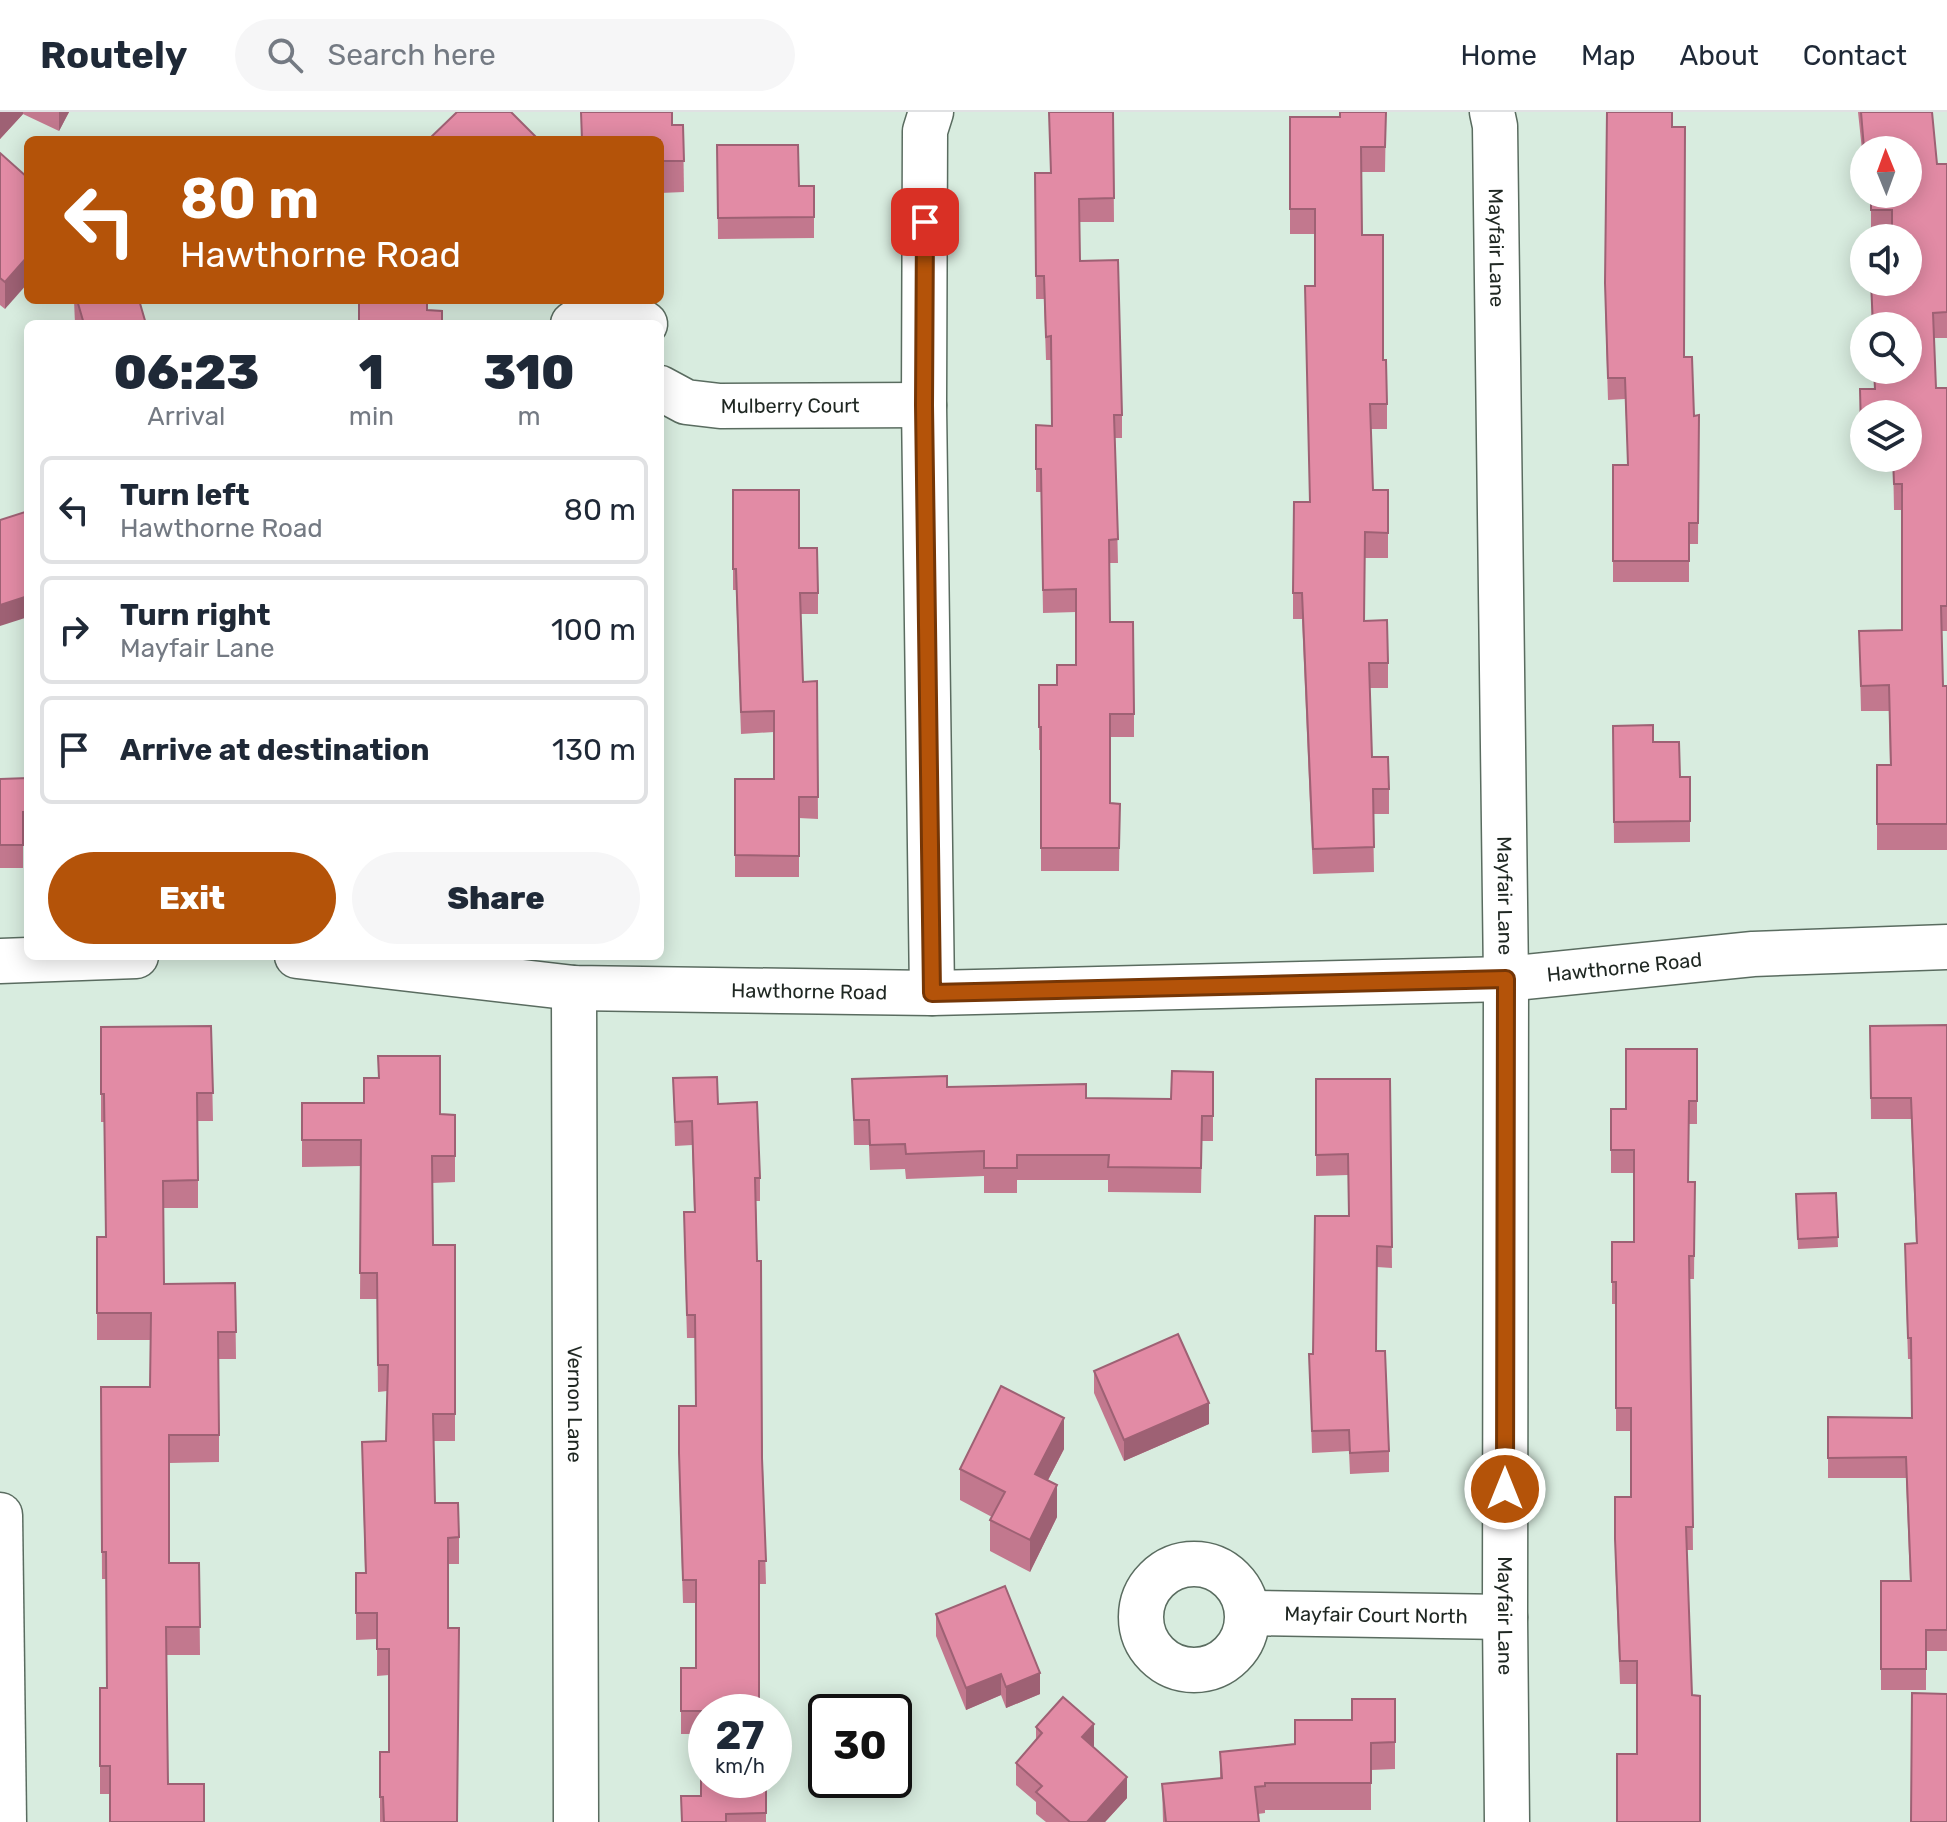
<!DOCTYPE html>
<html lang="en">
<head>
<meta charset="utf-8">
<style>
  :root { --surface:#fff; --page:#f6f6f7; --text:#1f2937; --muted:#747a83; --line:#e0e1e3; --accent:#b45309 }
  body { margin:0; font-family:Rubik,sans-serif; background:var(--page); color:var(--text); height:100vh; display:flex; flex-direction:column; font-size:30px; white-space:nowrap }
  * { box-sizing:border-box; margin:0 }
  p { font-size:26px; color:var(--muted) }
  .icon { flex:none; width:44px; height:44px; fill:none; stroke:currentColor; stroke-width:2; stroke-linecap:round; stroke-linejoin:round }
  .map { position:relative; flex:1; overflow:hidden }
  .sheet { position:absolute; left:24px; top:208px; width:640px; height:640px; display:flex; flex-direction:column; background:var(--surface); border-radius:12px; box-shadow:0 4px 20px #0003 }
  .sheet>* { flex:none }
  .hud { position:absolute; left:24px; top:24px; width:640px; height:168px; border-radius:12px; box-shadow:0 4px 20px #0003; background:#b45309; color:#fff; overflow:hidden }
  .needle { width:52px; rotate:359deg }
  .controls { position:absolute; left:1850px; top:24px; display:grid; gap:16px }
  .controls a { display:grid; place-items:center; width:72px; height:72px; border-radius:50%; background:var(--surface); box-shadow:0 4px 20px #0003; font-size:40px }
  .speed { position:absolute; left:688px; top:1582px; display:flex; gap:16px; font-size:40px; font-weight:700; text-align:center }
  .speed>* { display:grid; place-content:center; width:104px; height:104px; border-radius:50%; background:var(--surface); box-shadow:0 4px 20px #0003; line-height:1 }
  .speed small { font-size:20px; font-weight:400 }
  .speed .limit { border:4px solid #111; border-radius:12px; background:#fff; color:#111 }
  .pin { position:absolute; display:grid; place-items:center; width:68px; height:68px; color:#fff; margin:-34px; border-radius:16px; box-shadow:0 4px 12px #0006 }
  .me { position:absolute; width:88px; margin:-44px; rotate:0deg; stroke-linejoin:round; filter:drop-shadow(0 0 6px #0008) }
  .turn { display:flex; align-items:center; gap:28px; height:168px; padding:0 24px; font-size:36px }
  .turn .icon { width:104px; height:104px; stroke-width:2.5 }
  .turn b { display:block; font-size:56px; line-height:68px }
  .eta { display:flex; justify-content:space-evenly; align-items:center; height:136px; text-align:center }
  .eta b { font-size:48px; font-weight:800; line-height:56px }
  .button { display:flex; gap:16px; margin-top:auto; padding:16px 24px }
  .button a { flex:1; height:92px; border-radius:48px; background:var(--accent); color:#fff; font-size:32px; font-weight:800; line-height:92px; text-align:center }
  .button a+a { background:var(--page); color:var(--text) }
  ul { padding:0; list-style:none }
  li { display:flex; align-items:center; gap:24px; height:108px; margin:0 16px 12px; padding:0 8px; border:4px solid var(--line); border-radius:12px }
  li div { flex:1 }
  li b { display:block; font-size:30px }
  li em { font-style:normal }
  header { display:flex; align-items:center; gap:48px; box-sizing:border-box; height:112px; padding:0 40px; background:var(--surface); border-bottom:2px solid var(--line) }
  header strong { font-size:38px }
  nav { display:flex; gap:44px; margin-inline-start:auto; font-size:28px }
  .search { width:560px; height:72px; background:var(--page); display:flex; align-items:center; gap:20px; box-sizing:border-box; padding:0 28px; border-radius:44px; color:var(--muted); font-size:30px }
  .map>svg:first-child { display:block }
</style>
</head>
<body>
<header>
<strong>Routely</strong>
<div class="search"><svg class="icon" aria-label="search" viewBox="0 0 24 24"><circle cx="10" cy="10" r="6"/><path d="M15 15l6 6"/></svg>Search here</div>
<nav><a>Home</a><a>Map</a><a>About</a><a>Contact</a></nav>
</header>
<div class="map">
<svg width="1947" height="1710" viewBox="0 0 1947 1710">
  <rect width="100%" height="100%" fill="#d8ecdf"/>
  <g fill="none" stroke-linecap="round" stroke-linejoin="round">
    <defs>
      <g id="street">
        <polyline points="931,0 925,19 924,293 932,881"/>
        <path id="s1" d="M 1492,0 L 1495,14 L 1506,867 L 1505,1505 L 1507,1710"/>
        <path d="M 573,212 C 597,193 621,193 645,212"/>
        <path id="s2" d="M 660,276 L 686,290 L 720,294 L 924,293"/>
        <path id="s3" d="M 297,844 L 574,876 L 932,881 L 1506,867 L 1753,842 L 1947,835"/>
        <polyline points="0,849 136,844"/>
        <path id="s4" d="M 574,876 L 576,1710"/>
        <polyline points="0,1403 4,1710"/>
        <circle cx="1194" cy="1505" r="53"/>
        <path id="s5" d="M 1248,1501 L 1505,1505"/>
      </g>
    </defs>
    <use href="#street" stroke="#5a6c60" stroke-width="47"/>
    <use href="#street" stroke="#fff" stroke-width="44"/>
  </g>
  <g fill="#c2788e">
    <polygon points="0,0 69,0 59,19 23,2 0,27"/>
    <polygon points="1113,0 1114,110 1079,110 1080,149 1122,303 1122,326 1115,326 1118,451 1109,451 1110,510 1134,602 1134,625 1110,625 1110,691 1120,692 1119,759 1041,759 1041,638 1039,638 1039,573 1057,573 1076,553 1076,500 1043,501 1041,380 1036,380 1036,313 1051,314 1051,248 1046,248 1044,187 1036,187 1035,61 1050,61"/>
    <polygon points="1386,0 1385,60 1361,60 1362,123 1383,248 1387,292 1387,317 1371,317 1373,378 1388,378 1388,446 1365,446 1364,509 1388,551 1388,576 1370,576 1372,645 1389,677 1389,702 1373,702 1374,760 1313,762 1302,507 1293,507 1293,481 1310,390 1315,174 1315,122 1290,122 1290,5 1340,5"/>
    <polygon points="1607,0 1672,15 1684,245 1694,304 1699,303 1698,432 1689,432 1689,470 1613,470 1613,353 1628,353 1625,287 1608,288 1605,192"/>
    <polygon points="1858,0 1932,0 1937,52 1947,52 1947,226 1934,226 1936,276 1947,276 1947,519 1941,519 1943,574 1947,574 1947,738 1877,738 1877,653 1890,653 1889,599 1861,599 1859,519 1902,518 1902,398 1894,398 1893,346 1908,302 1864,302 1864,345 1861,345 1860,277 1874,277 1874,258 1908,258 1908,214 1872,214 1871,170 1908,170 1892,124 1871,123 1871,98 1908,38 1864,38 1864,57"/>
    <polygon points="672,13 683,13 684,80 660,81 660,28"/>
    <polygon points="717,33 799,74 814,74 814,126 718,127"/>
    <polygon points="0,41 28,66 5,197 0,193"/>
    <polygon points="74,188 139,188 146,212 75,212"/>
    <polygon points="733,378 799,436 818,481 818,502 800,502 803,570 817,569 818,707 799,706 799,765 735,765 735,667 774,667 774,620 741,622 736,478 733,478"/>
    <polygon points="1613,614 1653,630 1680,665 1690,665 1690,730 1614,731"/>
    <polygon points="28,666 28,723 23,723 23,756 0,756 0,667"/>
    <polygon points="1947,913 1947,1539 1926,1539 1926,1578 1881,1578 1881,1469 1910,1469 1906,1366 1828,1366 1828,1305 1912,1306 1911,1247 1908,1247 1905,1152 1905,1132 1916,1131 1911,1007 1871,1007 1870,914"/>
    <polygon points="211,914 213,1009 198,1009 198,1096 164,1096 164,1172 235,1171 236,1247 219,1247 219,1350 169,1351 169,1451 199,1451 200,1543 166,1543 110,1682 100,1682 100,1576 107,1576 106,1467 102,1467 101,1275 150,1275 151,1228 97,1228 97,1125 106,1125 104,1010 101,1010 101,915"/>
    <polygon points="1697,937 1697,1012 1689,1012 1688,1070 1695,1070 1694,1167 1690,1167 1693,1438 1687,1438 1637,1642 1637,1572 1620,1572 1615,1450 1615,1385 1631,1385 1631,1319 1616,1319 1616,1192 1612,1192 1612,1130 1634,1130 1634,1061 1611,1061 1611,997 1626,997"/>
    <polygon points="1213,960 1213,1029 1202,1029 1201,1081 1108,1080 1108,1068 1017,1068 1017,1081 984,1081 984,1064 906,1067 905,1057 870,1058 869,1033 854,1033 852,967 1086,986 1171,987"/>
    <polygon points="673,966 718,992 760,1066 760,1089 756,1089 766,1472 759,1472 706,1600 766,1668 766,1710 681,1710 701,1684 701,1622 681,1622 681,1556 696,1556 696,1491 683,1491 679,1364 679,1294 695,1294 695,1226 687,1226 684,1123 684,1100 694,1100 692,1033 675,1034"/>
    <polygon points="1316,967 1390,967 1392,1156 1377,1155 1376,1239 1389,1339 1389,1360 1350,1362 1349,1339 1312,1341 1309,1242 1313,1242 1349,1104 1348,1063 1316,1064"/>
    <polygon points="302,991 455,1003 455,1070 432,1071 433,1133 455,1133 455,1329 433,1329 435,1391 459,1425 459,1452 448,1452 448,1516 458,1710 380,1710 380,1640 389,1640 389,1563 377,1564 377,1527 356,1528 356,1501 365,1461 362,1330 386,1329 387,1279 378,1280 377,1187 360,1187 361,1054 302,1055"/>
    <polygon points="1836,1081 1838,1135 1798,1137 1796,1082"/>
    <polygon points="1094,1259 1209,1312 1124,1349 1094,1281"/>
    <polygon points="1064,1337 1048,1368 1057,1405 1030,1460 990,1439 990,1408 992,1405 960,1388 960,1357"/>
    <polygon points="936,1502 1040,1582 1006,1596 1001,1583 966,1598 936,1524"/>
    <polygon points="1395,1587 1395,1657 1371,1658 1371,1698 1265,1698 1265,1701 1258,1702 1259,1710 1163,1710 1162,1672 1220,1667 1220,1640 1295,1632 1352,1608"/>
    <polygon points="1036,1615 1094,1634 1093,1635 1127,1686 1105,1710 1046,1710 1036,1702 1036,1690 1016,1673 1016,1651 1036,1629"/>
  </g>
  <g fill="#9e6174">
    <polygon points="0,0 23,0 23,2 0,27"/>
    <polygon points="59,0 69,0 59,19"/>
    <polygon points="28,144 28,171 5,197 5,170"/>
    <polygon points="28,484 28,505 0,514 0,493"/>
    <polygon points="1209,1291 1209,1312 1124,1349 1124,1328"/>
    <polygon points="1064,1306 1064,1337 1035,1393 1035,1362"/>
    <polygon points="1057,1373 1057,1405 1030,1460 1030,1428"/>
    <polygon points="1040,1561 1040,1582 1006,1596 1006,1575"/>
    <polygon points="1001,1562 1001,1583 966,1598 966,1576"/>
    <polygon points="1094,1612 1094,1634 1082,1647 1082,1625"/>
    <polygon points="1127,1665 1127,1686 1105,1710 1087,1710"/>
  </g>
  <g fill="#e28ba5" stroke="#9e6174" stroke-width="2">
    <polygon points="457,0 511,0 536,25 533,28 428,28"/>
    <polygon points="581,0 672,0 672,13 683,13 684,49 660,49 660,28 582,28"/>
    <polygon points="1049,0 1113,0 1114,86 1079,87 1080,149 1118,148 1122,303 1114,303 1118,427 1109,428 1110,510 1133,510 1134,602 1110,602 1110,691 1120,692 1119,736 1041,736 1041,615 1039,615 1039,573 1057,573 1057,553 1076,553 1076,477 1043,478 1041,357 1036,357 1036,313 1052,314 1051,224 1046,225 1044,164 1036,164 1035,61 1051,61"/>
    <polygon points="1340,0 1386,0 1385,35 1361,35 1362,123 1383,123 1383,248 1386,248 1387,292 1370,292 1373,378 1388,378 1388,421 1365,420 1364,509 1387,508 1388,551 1369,551 1372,645 1388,645 1389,677 1373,677 1374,735 1313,737 1302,481 1293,481 1294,390 1310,390 1305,174 1315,174 1315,97 1290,97 1290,5 1340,5"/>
    <polygon points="1607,0 1672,0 1672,15 1685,15 1684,245 1692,245 1694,304 1699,303 1698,411 1689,411 1689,449 1613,449 1613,353 1628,353 1625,266 1608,266 1605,171"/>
    <polygon points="1861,0 1932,0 1937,52 1947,52 1947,200 1933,201 1936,276 1947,276 1947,494 1941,494 1943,574 1947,574 1947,712 1877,712 1877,653 1891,653 1889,573 1861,574 1859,519 1902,518 1902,372 1894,372 1893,346 1908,346 1908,302 1864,302 1864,319 1861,319 1860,277 1875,277 1874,258 1908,258 1908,214 1873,214 1871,170 1908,170 1908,126 1892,126 1892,98 1871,98 1871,82 1908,82 1908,38 1871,38 1871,35 1864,36"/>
    <polygon points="717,33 798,33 799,74 814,74 814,105 718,106"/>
    <polygon points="0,41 28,66 28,101 26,104 28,106 28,144 5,170 0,166"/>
    <polygon points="77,188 139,188 146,212 84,212"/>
    <polygon points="359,188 427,188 427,198 442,199 442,212 359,212"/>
    <polygon points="733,378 799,378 799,436 817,436 818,481 800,481 803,570 817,569 818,685 799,685 799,744 735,743 735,667 774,667 774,599 741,600 736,457 733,457"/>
    <polygon points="28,399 28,484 0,493 0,408"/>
    <polygon points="1653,613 1653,630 1679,630 1680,665 1690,665 1690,709 1614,710 1613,614"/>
    <polygon points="28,666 28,700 23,700 23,733 0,733 0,667"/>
    <polygon points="1947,913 1947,1518 1926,1518 1926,1557 1881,1557 1881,1469 1911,1469 1906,1345 1828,1346 1828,1305 1912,1306 1911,1226 1908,1226 1905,1132 1917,1131 1911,986 1871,986 1870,914"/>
    <polygon points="211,914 213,981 197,981 198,1068 163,1069 164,1172 235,1171 236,1220 218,1220 219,1323 169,1323 169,1451 199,1451 200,1515 166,1515 168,1672 204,1672 204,1710 110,1710 110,1654 100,1654 100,1576 107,1576 106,1440 102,1440 101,1275 150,1275 151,1201 97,1201 97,1125 106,1125 104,982 101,982 101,915"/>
    <polygon points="1626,937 1697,937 1697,989 1689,989 1688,1070 1695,1070 1694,1144 1689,1144 1693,1415 1686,1415 1692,1583 1700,1584 1700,1710 1617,1710 1617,1642 1637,1642 1637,1549 1620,1549 1615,1427 1615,1385 1631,1385 1631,1296 1616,1296 1616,1170 1612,1170 1612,1130 1634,1130 1634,1038 1611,1038 1611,997 1626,997"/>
    <polygon points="378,944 440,944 440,1002 455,1003 455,1044 432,1044 433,1133 455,1133 455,1302 433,1302 435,1391 458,1391 459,1425 448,1426 448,1516 459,1516 457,1710 384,1710 383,1685 380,1685 380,1640 389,1640 389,1537 377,1537 377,1501 356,1501 356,1461 366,1461 362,1330 386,1329 388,1253 378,1253 377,1161 360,1161 361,1028 302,1028 302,991 364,991 364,966 379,966"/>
    <polygon points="1172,959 1213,960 1213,1004 1202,1004 1201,1056 1108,1055 1109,1043 1017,1043 1017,1056 984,1056 984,1039 906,1042 905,1032 870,1033 869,1008 854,1008 852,967 947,964 947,975 1086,972 1086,986 1171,987"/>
    <polygon points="717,965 718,992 757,990 760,1066 755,1066 757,1149 761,1149 762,1346 766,1449 759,1449 759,1600 706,1600 706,1668 766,1668 766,1701 726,1702 726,1710 682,1710 681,1684 701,1684 701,1599 681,1599 681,1556 696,1556 696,1468 683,1468 679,1341 679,1294 696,1294 695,1203 687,1203 684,1100 695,1100 692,1009 675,1010 673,966"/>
    <polygon points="1316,967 1390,967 1392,1135 1377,1134 1376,1239 1385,1239 1389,1339 1350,1341 1349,1318 1312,1319 1309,1242 1313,1242 1315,1104 1349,1104 1348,1042 1316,1043"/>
    <polygon points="1836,1081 1838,1125 1798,1127 1796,1082"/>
    <polygon points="1178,1222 1209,1291 1124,1328 1094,1259"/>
    <polygon points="1001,1274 1064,1306 1035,1362 1057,1373 1030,1428 990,1408 1005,1380 960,1357"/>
    <polygon points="1005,1474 1040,1561 1006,1575 1001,1562 966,1576 936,1502"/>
    <polygon points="1912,1581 1947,1582 1947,1710 1911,1710"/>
    <polygon points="1063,1585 1094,1612 1082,1625 1127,1665 1087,1710 1070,1710 1036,1680 1042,1674 1016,1651 1042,1621 1036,1615"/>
    <polygon points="1352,1587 1395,1587 1395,1630 1371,1631 1371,1671 1265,1671 1265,1674 1255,1675 1259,1710 1166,1710 1162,1672 1222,1666 1220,1640 1295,1632 1295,1608 1352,1608"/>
  </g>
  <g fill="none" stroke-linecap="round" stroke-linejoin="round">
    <defs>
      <polyline id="route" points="925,110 924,293 932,881 1506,867 1505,1377"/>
    </defs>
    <use href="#route" stroke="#753606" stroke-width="20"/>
    <use href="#route" stroke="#b45309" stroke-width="14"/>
  </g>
  <g text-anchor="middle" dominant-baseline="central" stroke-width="6" stroke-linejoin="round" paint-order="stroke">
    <g font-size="20" fill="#1f2722" stroke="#fff">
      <text stroke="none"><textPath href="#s1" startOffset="136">Mayfair Lane</textPath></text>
      <text stroke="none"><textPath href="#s2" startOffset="134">Mulberry Court</textPath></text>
      <text stroke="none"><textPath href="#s1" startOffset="784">Mayfair Lane</textPath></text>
      <text stroke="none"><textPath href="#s3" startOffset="1330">Hawthorne Road</textPath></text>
      <text stroke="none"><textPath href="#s3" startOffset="514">Hawthorne Road</textPath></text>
      <text stroke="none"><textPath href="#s4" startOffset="416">Vernon Lane</textPath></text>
      <text stroke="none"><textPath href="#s5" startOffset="128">Mayfair Court North</textPath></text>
      <text stroke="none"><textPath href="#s1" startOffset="1504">Mayfair Lane</textPath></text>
    </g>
  </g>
</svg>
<div class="controls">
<a><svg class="needle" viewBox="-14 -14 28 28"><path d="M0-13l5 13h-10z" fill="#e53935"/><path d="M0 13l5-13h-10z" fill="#747a83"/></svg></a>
<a><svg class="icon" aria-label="sound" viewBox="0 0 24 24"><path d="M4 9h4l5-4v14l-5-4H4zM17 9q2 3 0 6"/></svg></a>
<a><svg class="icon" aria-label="search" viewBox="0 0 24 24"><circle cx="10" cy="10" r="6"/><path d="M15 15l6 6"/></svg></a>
<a><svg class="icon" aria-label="layers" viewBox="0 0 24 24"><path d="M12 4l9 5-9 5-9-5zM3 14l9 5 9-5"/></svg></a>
</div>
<div class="speed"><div>27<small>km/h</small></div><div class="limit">30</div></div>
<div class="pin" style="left:925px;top:110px;background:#d93025"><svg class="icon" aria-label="arrive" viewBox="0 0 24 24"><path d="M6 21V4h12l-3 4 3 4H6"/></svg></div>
<svg class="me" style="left:1505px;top:1377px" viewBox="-20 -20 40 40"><circle r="17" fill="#b45309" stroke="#fff" stroke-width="3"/><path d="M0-11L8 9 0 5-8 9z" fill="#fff"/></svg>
<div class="hud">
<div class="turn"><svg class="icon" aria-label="left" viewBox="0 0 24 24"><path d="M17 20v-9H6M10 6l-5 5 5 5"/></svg><div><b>80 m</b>Hawthorne Road</div></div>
</div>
<section class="sheet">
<div class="eta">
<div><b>06:23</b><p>Arrival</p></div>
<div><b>1</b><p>min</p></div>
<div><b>310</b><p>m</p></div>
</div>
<ul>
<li><svg class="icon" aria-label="left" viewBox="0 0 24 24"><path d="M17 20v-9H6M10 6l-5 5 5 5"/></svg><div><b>Turn left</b><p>Hawthorne Road</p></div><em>80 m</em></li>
<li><svg class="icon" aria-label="right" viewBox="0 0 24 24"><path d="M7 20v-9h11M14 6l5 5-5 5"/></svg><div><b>Turn right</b><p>Mayfair Lane</p></div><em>100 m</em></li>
<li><svg class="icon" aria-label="arrive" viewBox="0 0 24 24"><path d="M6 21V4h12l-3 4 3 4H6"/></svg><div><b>Arrive at destination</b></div><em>130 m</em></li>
</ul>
<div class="button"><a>Exit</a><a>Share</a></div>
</section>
</div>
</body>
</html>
